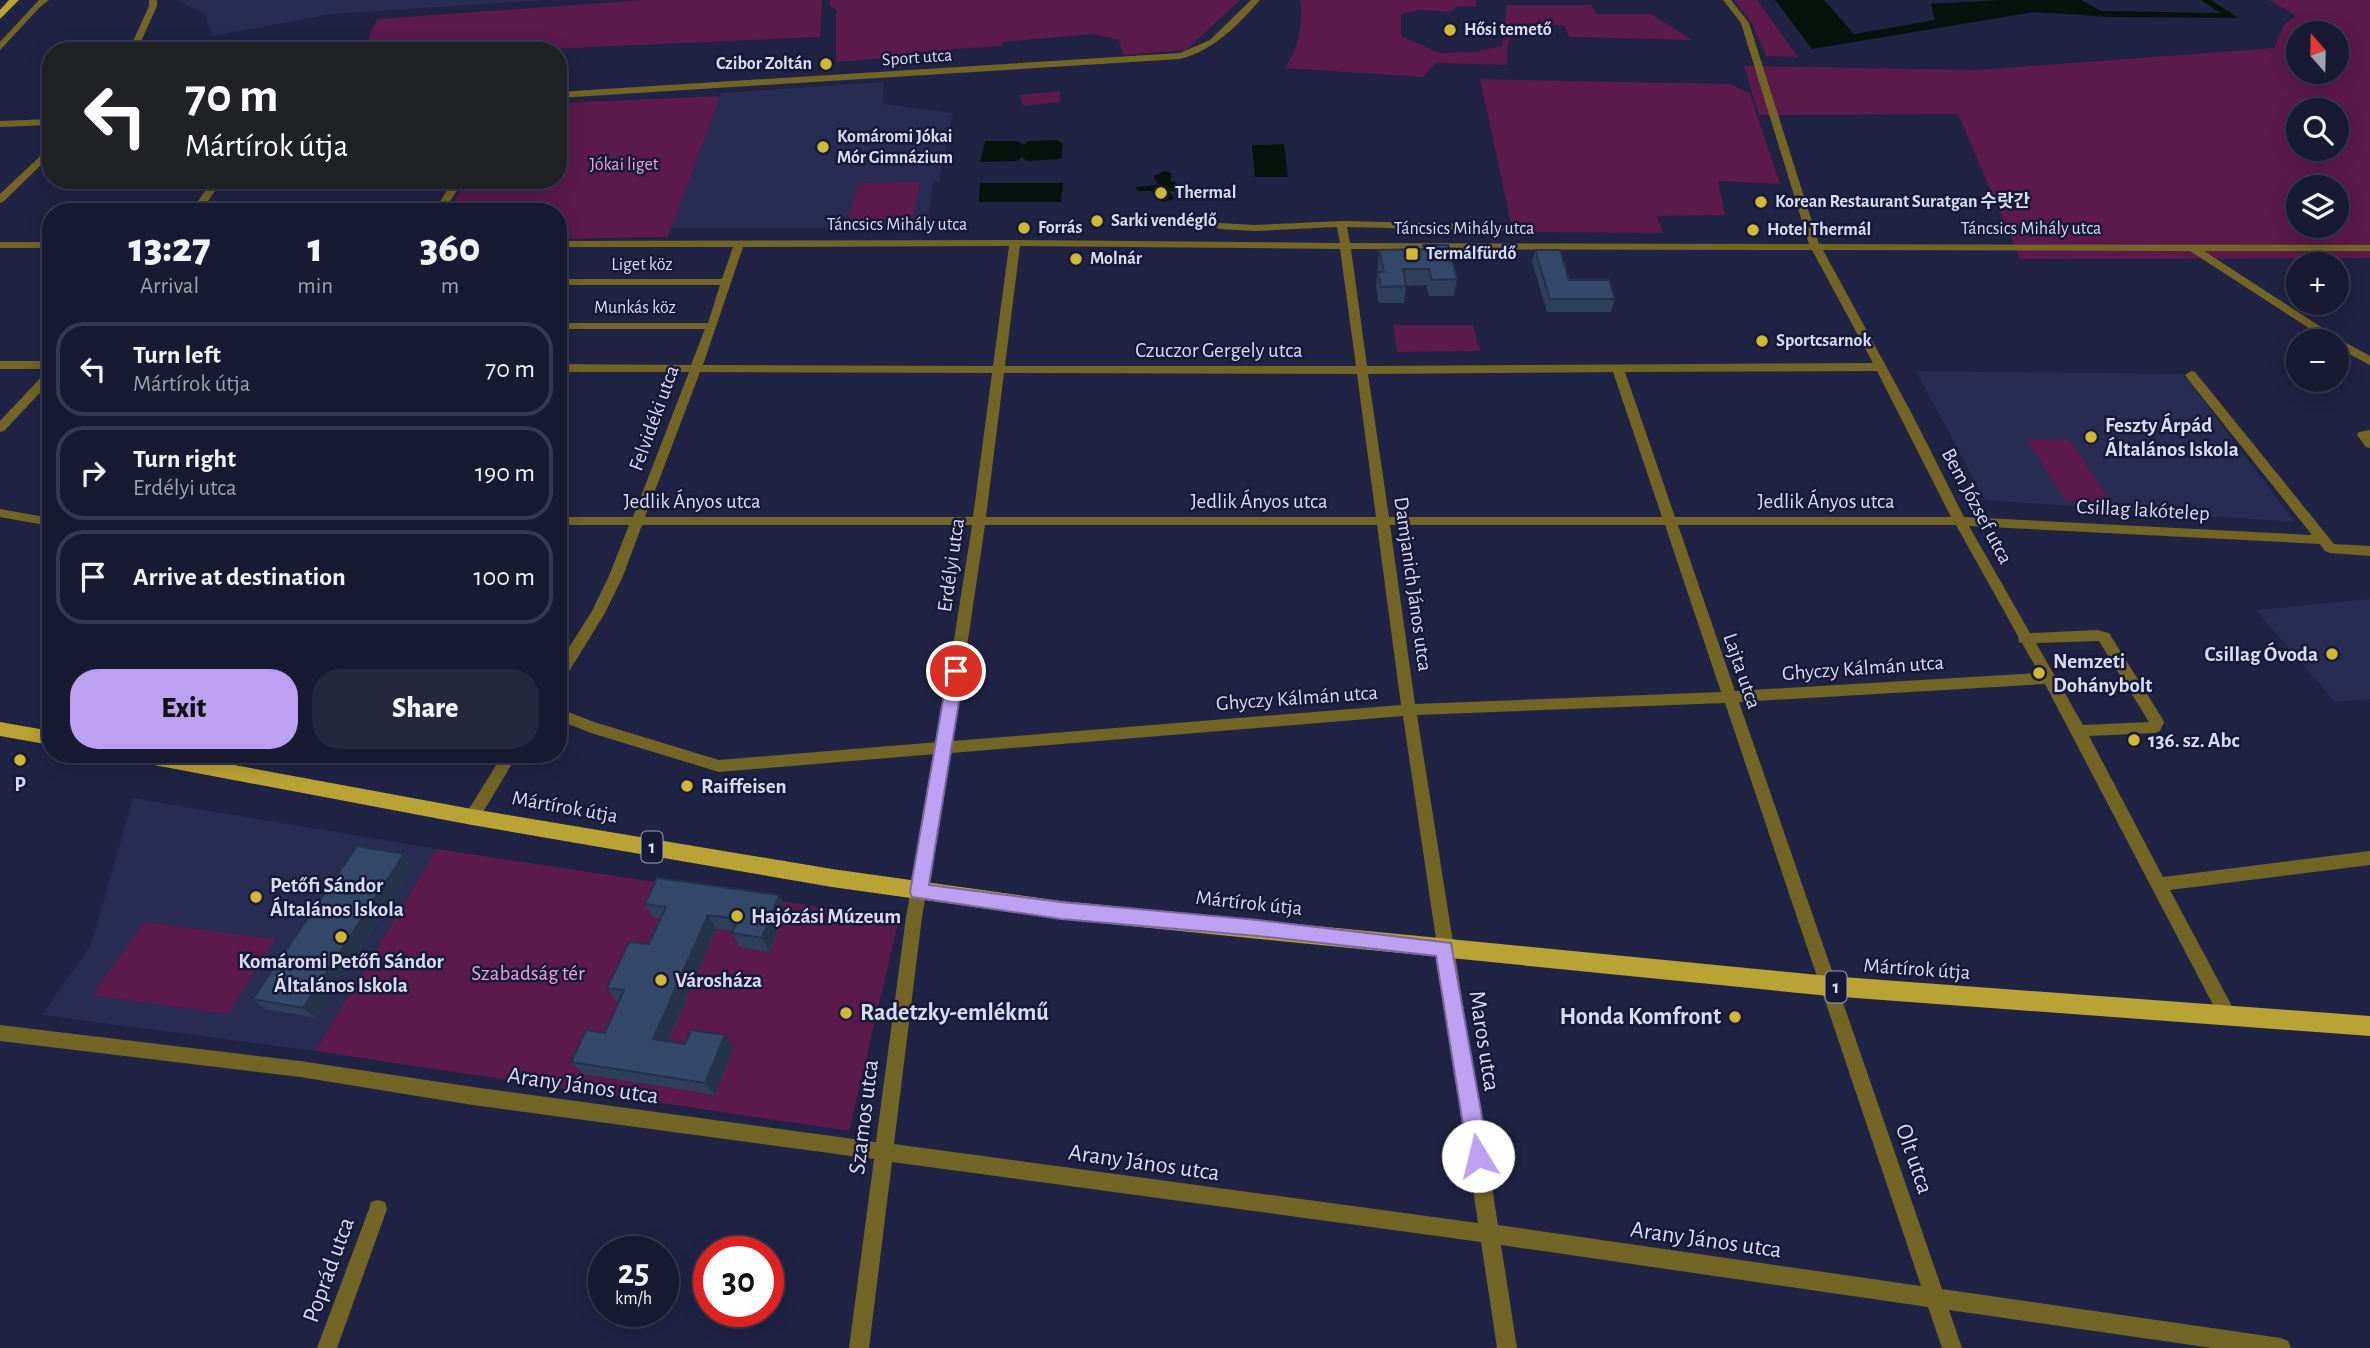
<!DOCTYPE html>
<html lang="en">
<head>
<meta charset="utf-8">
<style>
  :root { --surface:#181a33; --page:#25273f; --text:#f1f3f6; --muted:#9fa1ac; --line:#36384e; --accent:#bca0f2 }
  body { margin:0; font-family:"Alegreya Sans","Noto Sans KR",sans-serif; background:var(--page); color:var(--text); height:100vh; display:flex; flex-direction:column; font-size:26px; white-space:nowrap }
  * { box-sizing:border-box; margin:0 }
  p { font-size:23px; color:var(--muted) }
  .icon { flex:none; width:38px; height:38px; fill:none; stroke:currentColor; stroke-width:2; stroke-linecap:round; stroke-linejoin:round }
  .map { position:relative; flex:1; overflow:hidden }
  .panel { position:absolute; left:42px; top:203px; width:525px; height:560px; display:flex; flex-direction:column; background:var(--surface); border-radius:28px; box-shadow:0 4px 18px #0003,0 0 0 2px var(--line) }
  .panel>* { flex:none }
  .guide { position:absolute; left:42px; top:42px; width:525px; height:147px; border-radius:28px; box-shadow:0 4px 18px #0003,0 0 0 2px var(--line); background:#202124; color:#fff; overflow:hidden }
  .needle { width:46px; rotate:340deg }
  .controls { position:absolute; left:2286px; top:21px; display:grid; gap:14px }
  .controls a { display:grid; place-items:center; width:63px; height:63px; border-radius:50%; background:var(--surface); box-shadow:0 4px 18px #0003,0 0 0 2px var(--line); font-size:35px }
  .speed { position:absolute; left:588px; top:1236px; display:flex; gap:14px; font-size:35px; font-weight:700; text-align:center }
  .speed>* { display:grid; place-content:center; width:91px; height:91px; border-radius:50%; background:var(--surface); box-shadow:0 4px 18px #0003,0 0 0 2px var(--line); line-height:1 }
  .speed small { font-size:18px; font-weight:400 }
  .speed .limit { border:10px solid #d22; background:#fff; color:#111 }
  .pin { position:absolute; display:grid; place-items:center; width:60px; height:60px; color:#fff; margin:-30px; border:4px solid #fff; border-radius:50%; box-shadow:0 2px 7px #0007 }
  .me { position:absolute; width:77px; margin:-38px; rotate:351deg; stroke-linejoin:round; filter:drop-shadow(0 0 5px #0008) }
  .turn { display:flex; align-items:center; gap:24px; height:147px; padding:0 28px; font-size:32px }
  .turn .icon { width:91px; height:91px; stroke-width:2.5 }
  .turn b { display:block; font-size:49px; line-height:60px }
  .eta { display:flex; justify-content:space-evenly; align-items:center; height:119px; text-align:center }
  .eta b { font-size:42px; font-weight:800; line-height:49px }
  .action { display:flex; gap:14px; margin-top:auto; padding:14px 28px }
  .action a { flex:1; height:80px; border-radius:28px; background:var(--accent); color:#111; font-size:28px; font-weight:800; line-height:80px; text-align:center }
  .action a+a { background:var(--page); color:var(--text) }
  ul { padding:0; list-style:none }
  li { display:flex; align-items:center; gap:21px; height:94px; margin:0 14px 10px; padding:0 14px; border:4px solid var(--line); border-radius:28px }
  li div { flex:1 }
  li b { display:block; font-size:26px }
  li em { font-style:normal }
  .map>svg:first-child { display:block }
</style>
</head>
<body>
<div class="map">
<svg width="2370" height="1348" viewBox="0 0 2370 1348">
  <rect width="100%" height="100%" fill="#202344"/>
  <g fill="#282c53">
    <polygon points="177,0 544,0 332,14 212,36 205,14"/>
    <polygon points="883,82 884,104 953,113 939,181 933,182 927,228 671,228 721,93"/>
    <polygon points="1916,371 2183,374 2295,522 1985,500"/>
    <polygon points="2370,599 2370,699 2335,702 2256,610"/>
    <polygon points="133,798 437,849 315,1051 42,1015 91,945"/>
  </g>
  <g fill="#5b194c" fill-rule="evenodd">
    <polygon points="644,0 822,0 820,37 502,51 363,51 377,19"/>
    <polygon points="830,0 1240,0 1186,50 1123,55 1119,40 1095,34 1003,42 1002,46 952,49 949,54 836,62 836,10 829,5"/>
    <path d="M 1300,0 L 1476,0 L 1476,7 L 1458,6 L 1450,12 L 1420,10 L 1401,14 L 1401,36 L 1439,53 L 1475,52 L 1502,46 L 1507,5 L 1591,5 L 1597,14 L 1651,14 L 1692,40 L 1569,37 L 1564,25 L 1518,25 L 1507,47 L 1507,65 L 1436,63 L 1423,77 L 1285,68 C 1298,48 1304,23 1300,0 Z"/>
    <polygon points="1734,0 1757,0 1798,57 1766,56 1752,24"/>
    <path d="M 2269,0 L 2370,0 L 2370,258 L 2020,259 L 1958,114 L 1759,115 L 1744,66 L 1977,70 L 2274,48 L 2284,24 L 2296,16 ZM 2298,33 L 2336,33 L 2336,72 L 2298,72 ZM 2298,110 L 2336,110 L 2336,149 L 2298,149 ZM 2298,187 L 2336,187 L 2336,226 L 2298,226 Z"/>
    <polygon points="1480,79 1731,84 1750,94 1780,184 1718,181 1725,215 1657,216 1663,233 1513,232"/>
    <polygon points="1059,91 1061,102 1023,106 1020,95"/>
    <polygon points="720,96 668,237 558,239 558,212 447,212 467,180 558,180 558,103"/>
    <polygon points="920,182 913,218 849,219 858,183"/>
    <polygon points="1393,325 1473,325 1480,351 1397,352"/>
    <polygon points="2027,439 2070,440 2110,501 2065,501"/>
    <polygon points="437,849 899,919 849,1131 315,1051"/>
    <polygon points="144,922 275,939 228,1014 92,995"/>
  </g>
  <g fill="#06130c">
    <polygon points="1775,0 1824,0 1854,34 1935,20 1931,4 2000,0 2081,0 2101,11 2220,13 2201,0 2211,0 2238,18 2111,17 2034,12 1812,49"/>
    <polygon points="1057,140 1063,144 1061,159 1027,161 1022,157 1017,161 980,162 985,141 1018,141 1024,145 1028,141"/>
    <polygon points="1284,144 1288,177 1255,177 1252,145"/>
    <polygon points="1165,171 1171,173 1171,181 1185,187 1187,192 1169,191 1174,199 1163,202 1151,191 1137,191 1136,187 1158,185 1154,176"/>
    <polygon points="980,183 1063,183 1061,202 979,202"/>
  </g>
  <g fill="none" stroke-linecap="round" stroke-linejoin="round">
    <g fill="#726525" fill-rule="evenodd">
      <polygon points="39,0 49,0 40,7 0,50 0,42"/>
      <polygon points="149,0 157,0 157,6 138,48 131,50 130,48 149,6"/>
      <path d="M 1251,0 L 1260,0 C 1237,26 1214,50 1180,59 L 558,98 L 558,92 L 1180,53 L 1210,40 Z"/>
      <path d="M 1723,0 L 1731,0 L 1749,23 L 1819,244 L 2370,245 L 2370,251 L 2204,251 L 2341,340 L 2370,356 L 2370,365 L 2336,347 L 2336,341 L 2329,341 L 2190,251 L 1823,250 L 1912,414 L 1964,517 L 2312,535 L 2187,378 L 2185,375 L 2191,371 L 2195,372 L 2334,544 L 2370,546 L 2370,556 L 2330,553 L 2325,551 L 2320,544 L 1969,526 L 2030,633 L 2097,630 L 2109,633 L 2162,718 L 2164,722 L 2160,731 L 2155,733 L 2089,736 L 2163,877 L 2370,851 L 2370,865 L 2170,890 L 2234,1010 L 2236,1016 L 2234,1022 L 2228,1024 L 2222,1022 L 2045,684 L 1739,702 L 1942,1289 L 2281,1338 L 2288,1341 L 2291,1348 L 2212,1348 L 1949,1310 L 1962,1348 L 1942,1348 L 1928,1307 L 1501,1245 L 1517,1348 L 1497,1348 L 1481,1242 L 892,1162 L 869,1348 L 849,1348 L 874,1159 L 473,1105 L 300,1077 L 0,1041 L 0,1025 L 300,1061 L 473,1087 L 876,1142 L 906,917 L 936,754 L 719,772 L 591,733 L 558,720 L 558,708 L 594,722 L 719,760 L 938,742 L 972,525 L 642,525 L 623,576 L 605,613 L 563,681 L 558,682 L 558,665 L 592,611 L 609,576 L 629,525 L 558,525 L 558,517 L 633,517 L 689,372 L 558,372 L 558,364 L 691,365 L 705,329 L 558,329 L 558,323 L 708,323 L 720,285 L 558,285 L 558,279 L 722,279 L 733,247 L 558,247 L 558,241 L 1015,240 L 1340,243 L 1337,227 L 1255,231 L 1219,229 L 1214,226 L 1219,223 L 1255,225 L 1342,221 L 1507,225 L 1512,228 L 1507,231 L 1347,227 L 1350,243 L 1809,244 L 1741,23 ZM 1009,246 L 993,366 L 703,365 L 743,247 ZM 1020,246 L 1340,249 L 1356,366 L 1005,366 ZM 1351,249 L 1812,250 L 1873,363 L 1367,366 ZM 1877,371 L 1951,517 L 1675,517 L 1625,372 ZM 700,372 L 992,373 L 973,517 L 645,517 ZM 1613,372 L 1662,517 L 1389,517 L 1368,374 ZM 1004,373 L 1357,374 L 1376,517 L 986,517 ZM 985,525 L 1377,525 L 1401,705 L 953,741 ZM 1390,525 L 1665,525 L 1721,692 L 1415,704 ZM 1678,525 L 1956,525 L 2018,636 L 2019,642 L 2022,643 L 2039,673 L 1735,691 ZM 2099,641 L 2149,722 L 2083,725 L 2036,643 ZM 1725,703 L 1921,1286 L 1498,1225 L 1417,715 ZM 1403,716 L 1478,1223 L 894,1144 L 922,917 L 951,753 Z"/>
      <polygon points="51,119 51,125 0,127 0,121"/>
      <polygon points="51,146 51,155 3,202 0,203 0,194"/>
      <polygon points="213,180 223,180 200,212 190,212"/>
      <polygon points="454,180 464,180 443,212 433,212"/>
      <rect x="0" y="242" width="51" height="6"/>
      <rect x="0" y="361" width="51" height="8"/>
      <polygon points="51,370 51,381 4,431 0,432 0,421 47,371"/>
      <polygon points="2370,430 2370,448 2366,447 2357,435 2359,432"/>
      <polygon points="0,509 51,518 51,526 0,517"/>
      <polygon points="503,754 518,754 477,822 472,823 467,822 464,817 467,812"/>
      <polygon points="378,1200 385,1202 387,1209 337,1348 317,1348 369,1209 371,1202"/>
    </g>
    <g fill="#b9a334" fill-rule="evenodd">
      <polygon points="9,0 19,0 0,19 0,10"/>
      <polygon points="0,722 51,731 51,745 0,736"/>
      <polygon points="124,754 175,754 472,809 832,869 1061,901 1829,976 2370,1016 2370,1036 1829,996 1061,919 832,887 472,825 133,761 127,759"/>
    </g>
  </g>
  <g fill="#2d3f5b">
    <polygon points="1423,245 1457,279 1454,296 1429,296 1426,285 1406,286 1404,303 1379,303 1376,288 1379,250 1423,249"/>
    <polygon points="1535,250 1569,280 1615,299 1611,312 1547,312 1532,262"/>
    <polygon points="51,267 51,280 45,272"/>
    <polygon points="404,854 414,865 316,1018 266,1009 253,999"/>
    <polygon points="779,895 786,910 770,952 740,947 732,933 732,931 716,929 668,1042 685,1044 733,1048 715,1095 583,1074 571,1062 605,1033 619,1001 617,1001 607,988 649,944 660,919 654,918 645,904"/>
  </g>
  <g fill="#24334a">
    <polygon points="404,854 414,865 316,1018 303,1008"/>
    <polygon points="779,895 786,910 770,952 762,938"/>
    <polygon points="708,915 716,929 663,1052 653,1039"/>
    <polygon points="725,1035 733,1048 715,1095 705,1083"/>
  </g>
  <g fill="#34496a" stroke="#24334a" stroke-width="2">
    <polygon points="1423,245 1448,245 1457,279 1432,280 1429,269 1403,269 1406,286 1381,287 1378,272 1384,272 1379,250 1424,249"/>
    <polygon points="1535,250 1560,250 1569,280 1609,280 1615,299 1550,299"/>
    <polygon points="51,267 51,272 45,272"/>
    <polygon points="357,846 404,854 303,1008 253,999"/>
    <polygon points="657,878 779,895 762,938 732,933 738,919 708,915 653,1039 685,1044 691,1030 725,1035 705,1083 571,1062 586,1030 605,1033 624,990 607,988 629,942 649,944 666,907 645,904"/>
  </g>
  <polygon fill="#bca0f2" stroke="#7a689d" stroke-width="2" points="956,665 964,671 929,885 1061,902 1258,920 1451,943 1489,1156 1486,1164 1478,1167 1471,1164 1468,1156 1436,956 1258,936 1061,919 912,897 910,892 948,671"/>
  <g fill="#d0b736" stroke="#171939" stroke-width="2.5">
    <circle cx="1450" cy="30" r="7"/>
    <circle cx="826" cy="64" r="7"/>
    <circle cx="823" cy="147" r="7"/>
    <circle cx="1161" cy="193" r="7"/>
    <circle cx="1761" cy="202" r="7"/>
    <circle cx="1097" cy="221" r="7"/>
    <circle cx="1024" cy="228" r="7"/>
    <circle cx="1753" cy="230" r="7"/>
    <rect x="1405" y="247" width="14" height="14" rx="3.5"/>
    <circle cx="1076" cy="259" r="7"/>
    <circle cx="1762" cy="341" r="7"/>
    <circle cx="2091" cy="437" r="7"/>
    <circle cx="2332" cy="654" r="7"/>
    <circle cx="2039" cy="673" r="7"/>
    <circle cx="2134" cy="740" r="7"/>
    <circle cx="20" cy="760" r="7"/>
    <circle cx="687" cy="786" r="7"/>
    <circle cx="256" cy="897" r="7"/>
    <circle cx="737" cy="916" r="7"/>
    <circle cx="341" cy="937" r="7"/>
    <circle cx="661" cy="980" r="7"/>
    <circle cx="846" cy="1013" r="7"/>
    <circle cx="1735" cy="1017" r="7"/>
  </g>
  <g text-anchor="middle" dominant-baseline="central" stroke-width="5" stroke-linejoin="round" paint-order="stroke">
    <g font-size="18" font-weight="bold" fill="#d8dcf2" stroke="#171939" text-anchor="start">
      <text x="1464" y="30">Hősi temető</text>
      <text x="812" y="64" text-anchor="end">Czibor Zoltán</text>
      <text x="837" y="137">Komáromi Jókai<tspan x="837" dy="21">Mór Gimnázium</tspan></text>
      <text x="1175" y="193">Thermal</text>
      <text x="1775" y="202">Korean Restaurant Suratgan 수랏간</text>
      <text x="1111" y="221">Sarki vendéglő</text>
      <text x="1038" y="228">Forrás</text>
      <text x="1767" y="230">Hotel Thermál</text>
      <text x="1426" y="254">Termálfürdő</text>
      <text x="1090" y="259">Molnár</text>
      <text x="1776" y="341">Sportcsarnok</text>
    </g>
    <g font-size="18" fill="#d8dcf2" stroke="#171939">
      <text transform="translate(917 58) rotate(-4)">Sport utca</text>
      <text x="897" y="225">Táncsics Mihály utca</text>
      <text x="1464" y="229">Táncsics Mihály utca</text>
      <text x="2031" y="229">Táncsics Mihály utca</text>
      <text x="642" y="265">Liget köz</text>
      <text x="635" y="308">Munkás köz</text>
    </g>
    <g font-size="18" fill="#f59fdc" stroke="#171939">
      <text x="624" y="165">Jókai liget</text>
    </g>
    <g fill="#171939" stroke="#9ea2ba" stroke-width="2">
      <rect x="641.5" y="831.5" width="21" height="31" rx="5"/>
      <rect x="1825.5" y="971.5" width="21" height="31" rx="5"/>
    </g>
    <g font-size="19" font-weight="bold" fill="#d8dcf2">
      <text x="652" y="847">1</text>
      <text x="1836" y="987">1</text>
    </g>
    <g font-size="21" fill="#d8dcf2" stroke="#171939">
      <text x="1219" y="350">Czuczor Gergely utca</text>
      <text transform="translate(654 418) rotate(-70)">Felvidéki utca</text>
      <text x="692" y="501">Jedlik Ányos utca</text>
      <text x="1259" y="501">Jedlik Ányos utca</text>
      <text x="1826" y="501">Jedlik Ányos utca</text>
      <text transform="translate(1977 506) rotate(62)">Bem József utca</text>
      <text transform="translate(2143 510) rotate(3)">Csillag lakótelep</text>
      <text transform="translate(951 565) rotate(-82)">Erdélyi utca</text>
      <text transform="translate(1413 584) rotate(82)">Damjanich János utca</text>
      <text transform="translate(1863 668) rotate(-4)">Ghyczy Kálmán utca</text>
      <text transform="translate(1742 671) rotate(71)">Lajta utca</text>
      <text transform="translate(1297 698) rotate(-4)">Ghyczy Kálmán utca</text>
      <text transform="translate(565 807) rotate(10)">Mártírok útja</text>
      <text transform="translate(1249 903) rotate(6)">Mártírok útja</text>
      <text transform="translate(1917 969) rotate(4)">Mártírok útja</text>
    </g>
    <g font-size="21" font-weight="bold" fill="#d8dcf2" stroke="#171939" text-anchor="start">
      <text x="2105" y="425">Feszty Árpád<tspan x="2105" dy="24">Általános Iskola</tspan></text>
      <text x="2318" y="654" text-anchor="end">Csillag Óvoda</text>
      <text x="2053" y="661">Nemzeti<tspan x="2053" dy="24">Dohánybolt</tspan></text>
      <text x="2148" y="740">136. sz. Abc</text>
      <text x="20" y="784" text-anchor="middle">P</text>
      <text x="701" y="786">Raiffeisen</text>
      <text x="270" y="885">Petőfi Sándor<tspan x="270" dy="24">Általános Iskola</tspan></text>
      <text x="751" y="916">Hajózási Múzeum</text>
      <text x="341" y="961" text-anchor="middle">Komáromi Petőfi Sándor<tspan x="341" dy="24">Általános Iskola</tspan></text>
      <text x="675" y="980">Városháza</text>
    </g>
    <g font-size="21" fill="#f59fdc" stroke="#171939">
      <text x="528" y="973">Szabadság tér</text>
    </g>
    <g font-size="24" font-weight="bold" fill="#d8dcf2" stroke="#171939" text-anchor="start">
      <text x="860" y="1013">Radetzky-emlékmű</text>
      <text x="1721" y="1017" text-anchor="end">Honda Komfront</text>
    </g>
    <g font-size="24" fill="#d8dcf2" stroke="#171939">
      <text transform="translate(1484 1041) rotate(81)">Maros utca</text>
      <text transform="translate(583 1086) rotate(8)">Arany János utca</text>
      <text transform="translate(864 1117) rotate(-83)">Szamos utca</text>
      <text transform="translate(1914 1159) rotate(71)">Olt utca</text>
      <text transform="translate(1144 1163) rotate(8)">Arany János utca</text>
      <text transform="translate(1706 1240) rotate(8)">Arany János utca</text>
      <text transform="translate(329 1270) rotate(-70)">Poprád utca</text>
    </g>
  </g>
</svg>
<div class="controls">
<a><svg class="needle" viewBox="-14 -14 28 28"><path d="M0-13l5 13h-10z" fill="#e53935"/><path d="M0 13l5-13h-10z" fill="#9fa1ac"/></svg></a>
<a><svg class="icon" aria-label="search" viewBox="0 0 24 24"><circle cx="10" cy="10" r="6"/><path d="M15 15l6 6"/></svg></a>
<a><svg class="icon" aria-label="layers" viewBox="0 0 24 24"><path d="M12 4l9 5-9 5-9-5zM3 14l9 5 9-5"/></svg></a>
<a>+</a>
<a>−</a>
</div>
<div class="speed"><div>25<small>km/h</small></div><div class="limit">30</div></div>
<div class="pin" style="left:956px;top:671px;background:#d93025"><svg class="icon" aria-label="arrive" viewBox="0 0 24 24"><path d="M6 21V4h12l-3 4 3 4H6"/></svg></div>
<svg class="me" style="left:1478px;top:1156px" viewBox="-20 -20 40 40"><circle r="19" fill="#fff"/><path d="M0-13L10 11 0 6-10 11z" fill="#bca0f2"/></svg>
<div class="guide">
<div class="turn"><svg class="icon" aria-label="left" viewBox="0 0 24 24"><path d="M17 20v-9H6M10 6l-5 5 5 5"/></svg><div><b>70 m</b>Mártírok útja</div></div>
</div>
<section class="panel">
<div class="eta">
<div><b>13:27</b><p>Arrival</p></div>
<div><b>1</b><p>min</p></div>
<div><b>360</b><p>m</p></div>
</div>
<ul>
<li><svg class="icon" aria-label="left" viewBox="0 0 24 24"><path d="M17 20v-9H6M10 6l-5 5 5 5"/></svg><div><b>Turn left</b><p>Mártírok útja</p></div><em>70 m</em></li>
<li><svg class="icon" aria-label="right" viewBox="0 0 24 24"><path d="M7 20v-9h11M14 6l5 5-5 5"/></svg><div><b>Turn right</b><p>Erdélyi utca</p></div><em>190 m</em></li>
<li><svg class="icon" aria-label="arrive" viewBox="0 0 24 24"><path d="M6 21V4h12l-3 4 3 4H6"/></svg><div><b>Arrive at destination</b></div><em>100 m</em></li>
</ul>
<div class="action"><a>Exit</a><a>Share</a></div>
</section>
</div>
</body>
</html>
